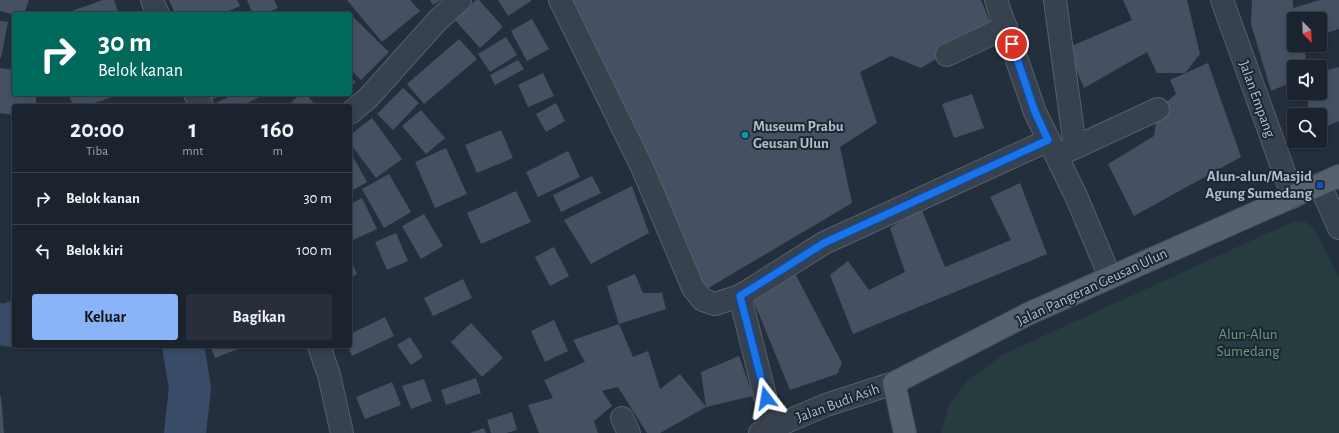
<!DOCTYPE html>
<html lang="id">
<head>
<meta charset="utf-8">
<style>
  :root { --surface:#1b232e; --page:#282f3a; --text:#f1f3f6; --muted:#a0a4aa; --line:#39404a; --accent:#8ab4f8 }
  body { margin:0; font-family:"Alegreya Sans",sans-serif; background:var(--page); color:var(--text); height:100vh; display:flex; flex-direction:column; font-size:15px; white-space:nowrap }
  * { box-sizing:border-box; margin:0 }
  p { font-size:13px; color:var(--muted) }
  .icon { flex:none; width:22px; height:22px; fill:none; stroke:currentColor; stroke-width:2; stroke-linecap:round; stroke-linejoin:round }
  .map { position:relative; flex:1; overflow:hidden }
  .drawer { position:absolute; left:12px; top:104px; width:340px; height:244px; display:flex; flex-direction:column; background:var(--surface); border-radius:4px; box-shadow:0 2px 6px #0003,0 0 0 1px var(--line) }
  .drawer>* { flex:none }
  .banner { position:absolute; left:12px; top:12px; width:340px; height:84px; border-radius:4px; box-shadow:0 2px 6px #0003,0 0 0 1px var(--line); background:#00695c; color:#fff; overflow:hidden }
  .needle { width:26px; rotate:157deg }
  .controls { position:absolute; left:1287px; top:12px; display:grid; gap:8px }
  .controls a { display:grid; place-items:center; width:40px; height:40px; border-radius:4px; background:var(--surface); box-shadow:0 2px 6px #0003,0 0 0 1px var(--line); font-size:20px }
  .pin { position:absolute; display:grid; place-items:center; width:34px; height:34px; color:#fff; margin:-17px; border:2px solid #fff; border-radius:50%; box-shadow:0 1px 4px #0007 }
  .me { position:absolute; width:44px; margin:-22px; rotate:346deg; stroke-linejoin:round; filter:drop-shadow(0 0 3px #0008) }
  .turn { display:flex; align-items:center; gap:14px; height:84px; padding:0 20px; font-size:18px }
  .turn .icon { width:52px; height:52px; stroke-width:2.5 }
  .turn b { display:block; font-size:28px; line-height:34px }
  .eta { display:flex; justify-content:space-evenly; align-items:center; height:68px; text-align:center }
  .eta b { font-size:24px; font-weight:700; line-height:28px }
  .cta { display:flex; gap:8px; margin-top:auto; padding:8px 20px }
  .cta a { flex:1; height:46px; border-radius:4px; background:var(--accent); color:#111; font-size:16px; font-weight:700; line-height:46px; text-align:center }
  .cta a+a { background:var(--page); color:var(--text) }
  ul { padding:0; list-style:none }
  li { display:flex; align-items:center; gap:12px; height:52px; padding:0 20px; border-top:1px solid var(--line) }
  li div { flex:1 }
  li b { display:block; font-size:15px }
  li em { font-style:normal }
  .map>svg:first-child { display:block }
</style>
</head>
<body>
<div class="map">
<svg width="1339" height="433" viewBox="0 0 1339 433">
  <rect width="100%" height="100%" fill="#242f3e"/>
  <polygon fill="#263c3f" points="1298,221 1306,222 1314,228 1339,277 1339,433 941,433 949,405 969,379 1004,354 1290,223"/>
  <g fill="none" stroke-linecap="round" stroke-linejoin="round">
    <g stroke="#394c67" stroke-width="42">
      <polyline points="0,324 12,326 14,322"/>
      <polyline points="183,346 190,388 185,433"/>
    </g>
  </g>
  <g fill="#455162">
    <polygon points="0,0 29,0 24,14 14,15 0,11"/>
    <polygon points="103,0 114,0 119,14 73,14 72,11"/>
    <polygon points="169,0 237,0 240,6 222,14 175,14"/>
    <polygon points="247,0 274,0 278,8 264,14 253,14"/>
    <polygon points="347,0 410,0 420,11 382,42"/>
    <polygon points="430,0 441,0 433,5"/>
    <polygon points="476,0 479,0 503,27 480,48 454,19"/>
    <polygon points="498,0 531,0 531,1 508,16"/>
    <polygon points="568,0 981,0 992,26 921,68 891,56 860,72 877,123 840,147 852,203 705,290"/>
    <polygon points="1123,0 1187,0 1200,54 1185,73 1157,73 1147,52 1084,88 1067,48 1132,20"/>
    <polygon points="1252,0 1293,0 1293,8 1320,0 1339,0 1339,29 1320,35 1320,19 1294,19 1294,45 1304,45 1307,67 1294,67 1294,81 1271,91 1251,24"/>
    <polygon points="350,14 389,52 361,80 350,69"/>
    <polygon points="532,19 549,49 527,61 511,31"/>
    <polygon points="0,21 8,22 1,58 0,58"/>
    <polygon points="506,37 517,55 490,72 478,54"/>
    <polygon points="459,39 477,59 424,104 407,84"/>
    <polygon points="518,60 524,69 495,85 490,75"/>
    <polygon points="1208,63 1241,157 1134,216 1108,164 1154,136 1158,109 1176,94 1170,80"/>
    <polygon points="1339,67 1339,121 1320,129 1320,115 1309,115 1308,113 1308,93 1320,93 1320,72"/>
    <polygon points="0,68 14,70 14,94 37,94 35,106 14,106 14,115 0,113"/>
    <polygon points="543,73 554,96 528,107 518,85"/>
    <polygon points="350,77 356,82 350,88"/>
    <polygon points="403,88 419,103 393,130 377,114"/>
    <polygon points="69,94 121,94 86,106 73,106"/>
    <polygon points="205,94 223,94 209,101"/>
    <polygon points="234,94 266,94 241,106 216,106 214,104"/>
    <polygon points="301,94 306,94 316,106 289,106 288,105"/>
    <polygon points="972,94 984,128 954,138 942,104"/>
    <polygon points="556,103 565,121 546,132 536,114"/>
    <polygon points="421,110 445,138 426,154 402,126"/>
    <polygon points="372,118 402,159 376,178 350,143 350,135"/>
    <polygon points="501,130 513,158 477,173 465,145"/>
    <polygon points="446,148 467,194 435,208 415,162"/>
    <polygon points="568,151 580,177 538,197 526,172"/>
    <polygon points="353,157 367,182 350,192 350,159"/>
    <polygon points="389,174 411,212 384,228 362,189"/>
    <polygon points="592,176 601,193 561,212 553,195"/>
    <polygon points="1020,183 1047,254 853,334 830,275 848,261 869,290 905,272 890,228 921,208 945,267 1011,240 990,197"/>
    <polygon points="632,186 649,233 591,264 564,220"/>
    <polygon points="516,191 531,222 481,244 467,213"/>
    <polygon points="362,198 377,229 351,241 350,238 350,204"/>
    <polygon points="424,214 443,246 421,259 402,226"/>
    <polygon points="396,233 408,261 387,270 375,242"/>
    <polygon points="554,247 569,276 550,286 535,257"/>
    <polygon points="350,259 357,274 350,278"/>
    <polygon points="790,264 842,363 837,374 790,390 749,290"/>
    <polygon points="635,274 643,293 662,293 666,309 619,324 607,286"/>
    <polygon points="463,279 472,298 433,316 424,298"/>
    <polygon points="385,317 394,336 352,356 348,346 350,346 350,334"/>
    <polygon points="554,320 568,351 545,362 531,331"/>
    <polygon points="471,323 503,358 482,377 451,342"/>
    <polygon points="619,324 633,357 648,351 660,389 680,374 706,407 701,372 739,356 753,396 706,407 660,433 647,433 618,387 602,391 612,406 594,421 598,433 539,433 528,405 553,398 544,380 585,362 573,340"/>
    <polygon points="410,337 423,357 411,365 397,345"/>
    <polygon points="210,346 246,346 215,358"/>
    <polygon points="476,378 481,393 446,405 441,390"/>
    <polygon points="424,379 432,401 411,409 402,386"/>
    <polygon points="392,382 401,405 365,419 356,397"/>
    <polygon points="0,396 1,396 4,433 0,433"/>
    <polygon points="512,412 517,430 506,433 491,433 487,420"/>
    <polygon points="484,428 486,433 470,433"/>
  </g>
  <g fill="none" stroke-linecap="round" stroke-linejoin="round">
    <defs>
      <g id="minor">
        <polyline points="152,0 158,14"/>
        <polyline points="560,0 642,167 693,288 703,300 715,304 740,296 824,243 1049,140"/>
        <polyline points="996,0 1035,112 1076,196 1110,277"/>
        <polyline points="1055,0 1075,147"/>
        <polyline points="1222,0 1293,197"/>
        <polyline points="947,55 1006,27"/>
        <polyline points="195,94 202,106"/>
        <polyline points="350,113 368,98 438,20 460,0"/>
        <polyline points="1063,153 1158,109"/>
        <polyline points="1320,185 1339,228"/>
        <polyline points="740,296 773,428"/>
        <polyline points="319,346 329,375 342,433"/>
        <polyline points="622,418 629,433"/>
        <polyline points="760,433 826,405 894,383"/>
      </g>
      <polyline id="major" points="905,433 894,383 1030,313 1339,176"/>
    </defs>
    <use href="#minor" stroke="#565f6c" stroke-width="24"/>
    <use href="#major" stroke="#414a57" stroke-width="24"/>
    <use href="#minor" stroke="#38414e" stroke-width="22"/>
    <use href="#major" stroke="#56606e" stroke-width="22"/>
  </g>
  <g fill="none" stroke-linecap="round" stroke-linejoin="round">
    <defs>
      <polyline id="route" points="766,398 740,296 824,243 1048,140 1035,112 1012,44"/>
    </defs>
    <use href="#route" stroke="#114b97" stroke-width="10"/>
    <use href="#route" stroke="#1a73e8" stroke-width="7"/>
  </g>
  <circle fill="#0f9aa8" stroke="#1d2633" stroke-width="1.5" cx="745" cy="135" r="4"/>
  <rect fill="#1a4fb4" stroke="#1d2633" stroke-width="1.5" x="1316" y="181" width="8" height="8" rx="2"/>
  <g text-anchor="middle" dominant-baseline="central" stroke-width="4" stroke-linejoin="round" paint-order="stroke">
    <g font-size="15" fill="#b4bcc9" stroke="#1d2633">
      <text transform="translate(1257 99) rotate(70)">Jalan Empang</text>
      <text transform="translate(1092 287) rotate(-25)">Jalan Pangeran Geusan Ulun</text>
      <text transform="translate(838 403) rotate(-20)">Jalan Budi Asih</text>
    </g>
    <g font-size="15" font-weight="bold" fill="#b4bcc9" stroke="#1d2633" text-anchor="start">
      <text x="753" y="126">Museum Prabu<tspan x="753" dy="17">Geusan Ulun</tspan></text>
      <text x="1312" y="176" text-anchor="end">Alun-alun/Masjid<tspan x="1312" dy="17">Agung Sumedang</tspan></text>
    </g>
    <g font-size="15" fill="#6b9a76" stroke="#1d2633">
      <text x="1248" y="334">Alun-Alun<tspan x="1248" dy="17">Sumedang</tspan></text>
    </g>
  </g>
</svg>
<div class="controls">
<a><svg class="needle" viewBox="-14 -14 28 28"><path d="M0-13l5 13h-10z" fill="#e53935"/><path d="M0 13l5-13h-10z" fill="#a0a4aa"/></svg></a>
<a><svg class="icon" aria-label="sound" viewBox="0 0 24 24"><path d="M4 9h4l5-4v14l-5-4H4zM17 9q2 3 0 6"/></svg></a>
<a><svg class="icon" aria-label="search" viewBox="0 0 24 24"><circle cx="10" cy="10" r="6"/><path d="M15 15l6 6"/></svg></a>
</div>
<div class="pin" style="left:1012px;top:44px;background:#d93025"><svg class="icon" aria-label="arrive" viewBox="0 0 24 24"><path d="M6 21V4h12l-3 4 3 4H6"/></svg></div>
<svg class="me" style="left:766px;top:398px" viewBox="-20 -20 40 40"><path d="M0-17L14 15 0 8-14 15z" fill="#1a73e8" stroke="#fff" stroke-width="4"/></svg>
<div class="banner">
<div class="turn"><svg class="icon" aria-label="right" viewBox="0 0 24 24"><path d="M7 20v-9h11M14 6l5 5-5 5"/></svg><div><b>30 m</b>Belok kanan</div></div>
</div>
<section class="drawer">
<div class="eta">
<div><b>20:00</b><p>Tiba</p></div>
<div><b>1</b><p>mnt</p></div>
<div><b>160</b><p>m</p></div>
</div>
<ul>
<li><svg class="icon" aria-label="right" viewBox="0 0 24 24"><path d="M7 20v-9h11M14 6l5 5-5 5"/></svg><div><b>Belok kanan</b></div><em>30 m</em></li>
<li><svg class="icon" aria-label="left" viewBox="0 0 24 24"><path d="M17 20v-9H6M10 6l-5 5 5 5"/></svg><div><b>Belok kiri</b></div><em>100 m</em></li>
</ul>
<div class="cta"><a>Keluar</a><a>Bagikan</a></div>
</section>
</div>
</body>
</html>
